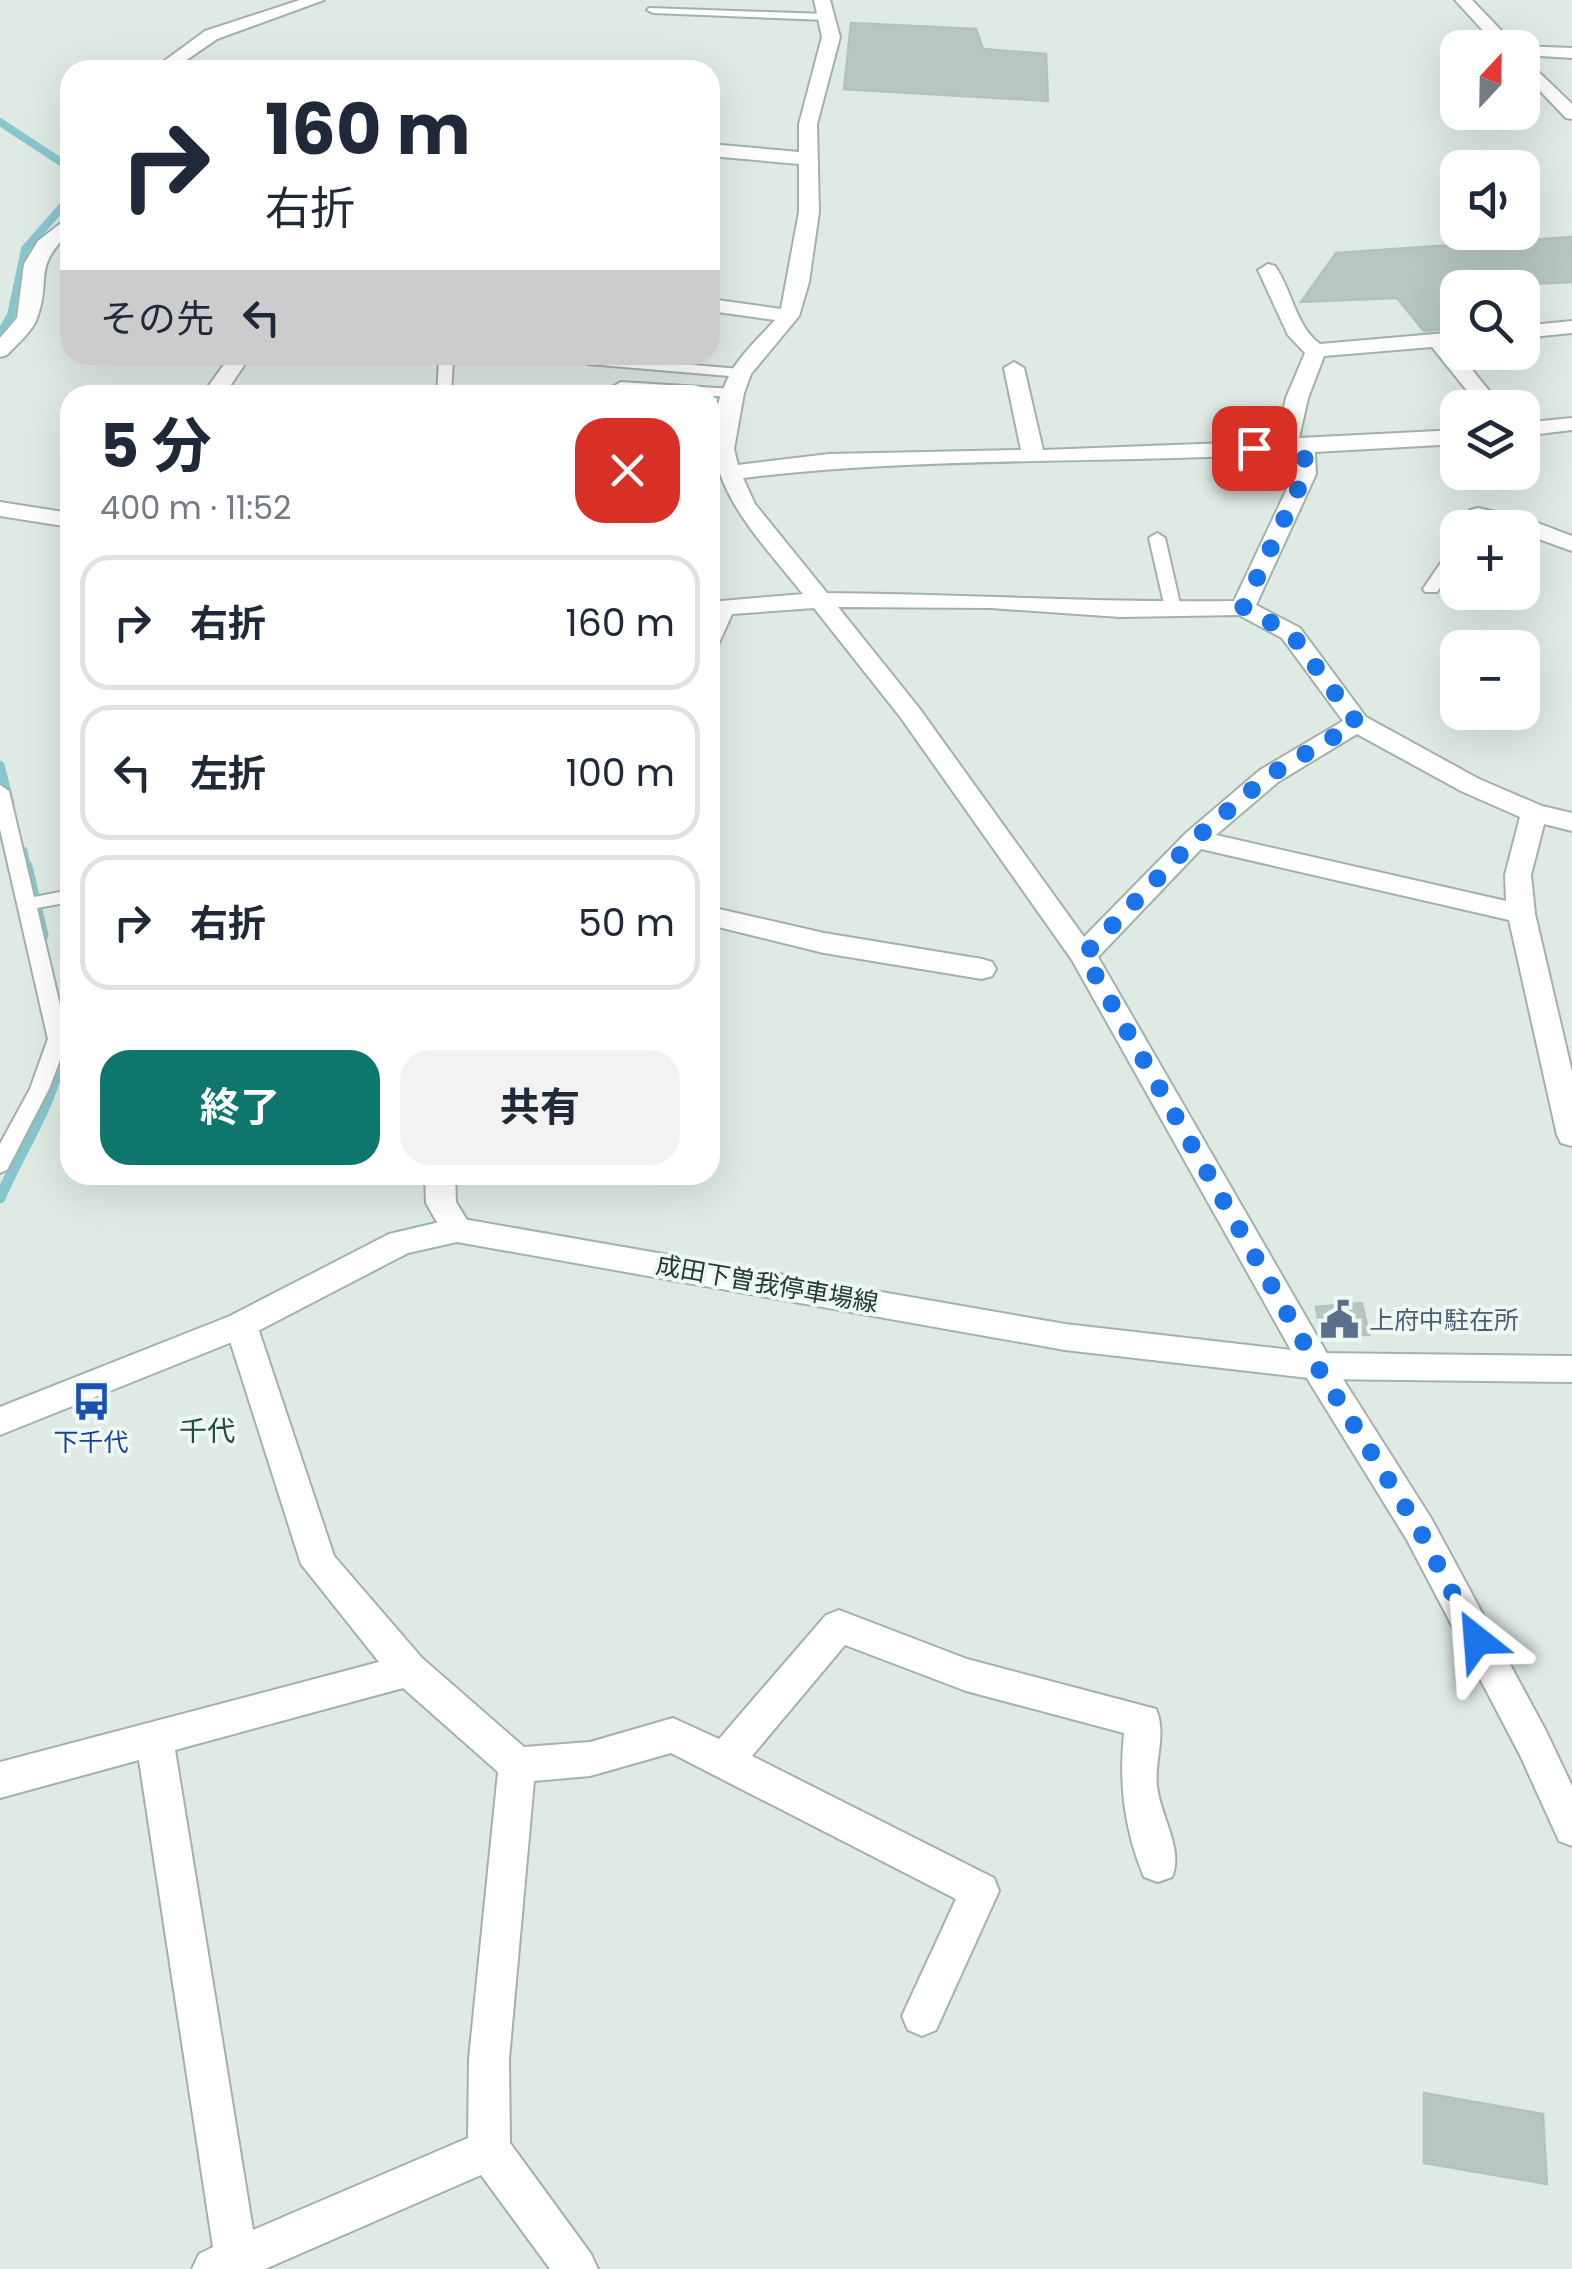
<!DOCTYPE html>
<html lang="ja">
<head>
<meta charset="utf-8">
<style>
  :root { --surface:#fff; --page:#f2f2f3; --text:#1f2937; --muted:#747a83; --line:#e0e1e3; --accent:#0f766e }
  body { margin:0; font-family:Poppins,"Noto Sans JP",sans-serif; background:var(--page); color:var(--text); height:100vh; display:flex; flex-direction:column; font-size:38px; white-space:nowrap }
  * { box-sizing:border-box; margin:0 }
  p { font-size:32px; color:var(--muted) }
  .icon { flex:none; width:55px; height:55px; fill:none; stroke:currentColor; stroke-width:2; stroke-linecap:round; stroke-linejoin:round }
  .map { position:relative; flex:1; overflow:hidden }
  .drawer { position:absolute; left:60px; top:385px; width:660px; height:800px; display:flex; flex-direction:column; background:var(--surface); border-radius:30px; box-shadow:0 10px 40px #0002 }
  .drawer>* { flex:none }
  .hud { position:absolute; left:60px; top:60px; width:660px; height:305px; border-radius:30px; box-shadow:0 10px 40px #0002; background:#fff; color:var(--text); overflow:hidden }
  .needle { width:65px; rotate:22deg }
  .buttons { position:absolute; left:1440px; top:30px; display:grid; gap:20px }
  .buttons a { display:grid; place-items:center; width:100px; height:100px; border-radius:20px; background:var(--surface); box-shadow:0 10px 40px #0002; font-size:50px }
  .pin { position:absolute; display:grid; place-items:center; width:85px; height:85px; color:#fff; margin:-42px; border-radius:20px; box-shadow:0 5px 15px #0006 }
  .me { position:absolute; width:110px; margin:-55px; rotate:332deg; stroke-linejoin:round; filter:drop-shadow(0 0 8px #0008) }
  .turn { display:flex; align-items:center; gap:35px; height:210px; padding:0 40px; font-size:45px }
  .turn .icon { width:130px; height:130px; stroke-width:2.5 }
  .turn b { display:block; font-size:70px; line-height:85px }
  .then { display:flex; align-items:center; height:95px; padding:0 40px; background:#0003; gap:20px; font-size:38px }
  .round { display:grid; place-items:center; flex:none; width:105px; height:105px; border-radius:30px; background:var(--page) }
  .head { display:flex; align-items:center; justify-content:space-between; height:170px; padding:0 40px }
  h1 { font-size:60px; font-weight:700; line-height:75px }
  .action { display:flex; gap:20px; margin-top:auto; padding:20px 40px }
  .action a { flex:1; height:115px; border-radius:30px; background:var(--accent); color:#fff; font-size:40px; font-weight:700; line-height:115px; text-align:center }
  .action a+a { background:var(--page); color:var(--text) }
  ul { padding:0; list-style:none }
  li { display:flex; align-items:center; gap:30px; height:135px; margin:0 20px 15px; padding:0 20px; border:5px solid var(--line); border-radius:30px }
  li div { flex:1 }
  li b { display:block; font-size:38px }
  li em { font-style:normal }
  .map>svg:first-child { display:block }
</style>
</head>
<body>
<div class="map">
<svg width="1572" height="2269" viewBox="0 0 1572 2269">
  <rect width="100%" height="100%" fill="#dfeae5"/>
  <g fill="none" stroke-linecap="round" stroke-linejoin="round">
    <g stroke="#88c6ce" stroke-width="8">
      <polyline points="0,122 70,168"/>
      <polyline points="0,334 11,315 25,249 70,198"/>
    </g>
    <g stroke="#88c6ce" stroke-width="9">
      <polyline points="0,765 10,804"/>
      <polyline points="23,851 27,869"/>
    </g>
    <g stroke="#88c6ce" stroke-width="11">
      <polyline points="27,866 43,935"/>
      <path d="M 0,1198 C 23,1144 59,1096 64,1036"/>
    </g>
  </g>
  <g fill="#b7c7c0" stroke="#b2c3bb" stroke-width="2.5">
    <polygon points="851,23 976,29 983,49 1046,54 1048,101 844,89"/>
    <polygon points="1572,237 1572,282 1458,288 1458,328 1424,331 1397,298 1301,302 1336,253"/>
    <polygon points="1362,1303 1369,1335 1321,1335 1316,1307"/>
    <polygon points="1424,2093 1543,2114 1547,2184 1424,2163"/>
  </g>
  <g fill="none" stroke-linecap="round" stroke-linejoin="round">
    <defs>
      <g id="service">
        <polygon points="649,8 825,14 831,17 825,20 653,13 647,10"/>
        <polygon points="569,355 741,369 748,373 741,377 588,364"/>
        <polygon points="446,356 453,360 451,395 437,395 439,360"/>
        <polygon points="621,382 733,389 740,393 733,397 627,391 626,395 612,395 614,386"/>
        <polygon points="1157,533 1165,538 1181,608 1173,613 1165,608 1149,538"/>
        <polygon points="1458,544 1458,561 1439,589 1437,592 1425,592 1423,589 1453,545"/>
        <polygon points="0,785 9,791 34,897 70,890 70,902 37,908 68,1039 49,1089 7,1170 0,1173 0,1144 30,1089 48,1039 0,829"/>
      </g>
      <g id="minor">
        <polygon points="300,0 324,0 217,39 172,70 152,70 205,31"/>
        <path d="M 814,0 L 830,0 L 840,37 L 817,124 L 819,212 L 809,282 L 799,316 L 751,374 L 744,393 L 734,449 L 738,465 L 829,454 L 1021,450 L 1004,368 L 1014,362 L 1024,368 L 1043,450 L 1277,441 L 1286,398 L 1305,353 L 1288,335 L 1258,270 L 1268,264 L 1275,266 C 1292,290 1296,327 1320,344 L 1458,332 L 1458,344 L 1452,345 L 1503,408 L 1481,408 L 1432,347 L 1324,356 L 1308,398 L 1299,438 L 1458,430 L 1458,444 L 1315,452 L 1316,474 L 1256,605 L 1300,628 L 1366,717 L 1479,779 L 1542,806 L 1572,813 L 1572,831 L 1544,824 L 1531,875 L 1535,914 L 1572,1072 L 1572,1146 L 1561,1143 L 1557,1135 L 1509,920 L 1201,849 L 1098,957 L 1329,1357 L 1431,1518 L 1546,1731 L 1572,1786 L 1572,1846 L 1559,1841 L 1520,1755 L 1407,1540 L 1305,1375 L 1072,960 L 901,718 L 814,608 L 732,614 L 719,643 L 710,645 L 710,602 L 803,594 C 750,527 682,466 730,374 C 740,355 760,337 775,320 L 710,311 L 710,299 L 781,309 L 799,212 L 799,164 L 710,156 L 710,144 L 799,152 L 799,124 L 822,37 ZM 1293,453 L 1294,474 L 1234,601 C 1098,603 963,594 827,593 L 755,504 L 743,478 C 925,456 1110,464 1293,453 ZM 838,607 L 991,608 L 1120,617 L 1239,615 L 1282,638 L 1343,721 L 1260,770 L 1186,833 L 1084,937 L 919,708 ZM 1357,734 L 1461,791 L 1520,817 L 1505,875 L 1506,901 L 1216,835 L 1278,782 Z"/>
        <polygon points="1455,0 1472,0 1516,46 1572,48 1572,58 1522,55 1522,48 1499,48"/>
        <polygon points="1522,56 1572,104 1572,119 1566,118 1522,72"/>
        <path d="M 70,216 L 70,232 C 31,269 52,278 37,318 C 33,331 16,345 7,355 L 0,357 L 0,338 L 17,318 L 24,264 L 38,241 Z"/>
        <polygon points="1572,321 1572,333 1522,338 1522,326"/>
        <polygon points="231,355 251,355 224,395 202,395"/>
        <polygon points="1572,418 1572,430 1522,436 1522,423"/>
        <polygon points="0,502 70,513 70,527 0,516"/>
        <polygon points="1478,508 1527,519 1572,536 1572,551 1522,533 1522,528 1470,520 1467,515 1470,510"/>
        <polygon points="710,907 824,933 982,959 992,962 996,969 992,976 982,979 824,953 710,925"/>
        <polygon points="425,1175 455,1175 456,1202 473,1230 468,1238 457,1242 446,1238 426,1203"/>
        <path d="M 241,1312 L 252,1316 L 257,1325 L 334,1556 L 422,1658 L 524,1747 L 590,1742 L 673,1718 L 719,1739 L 826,1615 L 839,1610 L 967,1659 L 1156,1709 C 1167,1734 1154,1760 1157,1786 C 1160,1816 1184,1849 1172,1877 L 1158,1882 L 1144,1877 C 1124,1829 1119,1784 1124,1733 L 966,1691 L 845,1645 L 752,1756 L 994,1878 L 999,1891 L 936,2030 L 922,2036 L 908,2030 L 902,2016 L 956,1899 L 671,1753 L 590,1776 L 534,1781 L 509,2059 L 510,2143 L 591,2254 L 598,2269 L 550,2269 L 481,2175 L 265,2269 L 192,2269 L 199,2254 L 213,2247 L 139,1760 L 0,1798 L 0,1762 L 379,1662 L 301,1564 L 225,1325 L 230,1316 ZM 403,1688 L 498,1772 L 469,2059 L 468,2138 L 253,2230 L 175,1750 Z"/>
      </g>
      <polygon id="secondary" points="457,1218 1065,1324 1317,1353 1572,1356 1572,1382 1317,1379 1065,1350 457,1242 408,1253 252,1334 0,1435 0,1407 230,1316 389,1234"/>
    </defs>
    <use href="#service" stroke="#a2b1ac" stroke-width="4"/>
    <use href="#minor" stroke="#a2b1ac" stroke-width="4"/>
    <use href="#secondary" stroke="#9fb5ac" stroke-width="4"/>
    <use href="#service" fill="#fff" fill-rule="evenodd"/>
    <use href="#minor" fill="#fff" fill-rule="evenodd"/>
    <use href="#secondary" fill="#fff" fill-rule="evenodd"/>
  </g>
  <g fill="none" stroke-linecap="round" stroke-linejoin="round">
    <polyline stroke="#1a73e8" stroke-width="18" stroke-dasharray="0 32.4" points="1254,448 1304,444 1305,474 1243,608 1291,633 1357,723 1268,776 1195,839 1084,955 1317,1366 1419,1529 1477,1640"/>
  </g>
  <defs>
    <symbol id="civic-bare" viewBox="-9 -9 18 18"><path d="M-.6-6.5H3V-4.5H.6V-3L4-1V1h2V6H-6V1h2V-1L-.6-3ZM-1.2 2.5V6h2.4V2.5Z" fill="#5c6f8a" stroke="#eff7f3" stroke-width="2.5" paint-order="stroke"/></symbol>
    <symbol id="bus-bare" viewBox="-9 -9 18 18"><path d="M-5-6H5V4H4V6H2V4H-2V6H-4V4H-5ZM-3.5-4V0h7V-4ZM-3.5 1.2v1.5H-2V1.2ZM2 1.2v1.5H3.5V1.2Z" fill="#1a4fb4" stroke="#eff7f3" stroke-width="2.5" paint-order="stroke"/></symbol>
  </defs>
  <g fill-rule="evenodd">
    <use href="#civic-bare" x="1312" y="1292" width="55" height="55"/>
    <use href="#bus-bare" x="64" y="1374" width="55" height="55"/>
  </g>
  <g text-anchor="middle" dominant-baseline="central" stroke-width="8" stroke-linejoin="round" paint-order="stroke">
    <g font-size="25" fill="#213932" stroke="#eff7f3">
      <text transform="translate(767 1284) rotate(10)">成田下曽我停車場線</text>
    </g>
    <g font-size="25" fill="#4e5e75" stroke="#eff7f3" text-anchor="start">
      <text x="1369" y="1320">上府中駐在所</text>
    </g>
    <g font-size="25" fill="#164399" stroke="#eff7f3">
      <text x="91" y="1442">下千代</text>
    </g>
    <g font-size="28" fill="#1d4b3e" stroke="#eff7f3">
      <text x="207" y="1431">千代</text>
    </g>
  </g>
</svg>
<div class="buttons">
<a><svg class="needle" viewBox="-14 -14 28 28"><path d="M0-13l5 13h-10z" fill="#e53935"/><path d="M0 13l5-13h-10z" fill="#747a83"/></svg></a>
<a><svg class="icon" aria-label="sound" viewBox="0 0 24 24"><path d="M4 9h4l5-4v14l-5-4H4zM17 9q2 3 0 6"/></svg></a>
<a><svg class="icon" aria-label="search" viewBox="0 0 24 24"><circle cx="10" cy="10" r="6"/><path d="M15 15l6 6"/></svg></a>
<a><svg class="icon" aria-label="layers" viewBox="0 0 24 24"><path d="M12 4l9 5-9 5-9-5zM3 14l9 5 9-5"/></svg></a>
<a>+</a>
<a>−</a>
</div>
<div class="pin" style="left:1254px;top:448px;background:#d93025"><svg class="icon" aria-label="arrive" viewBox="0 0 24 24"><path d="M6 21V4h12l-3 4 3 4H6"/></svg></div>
<svg class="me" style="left:1477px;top:1640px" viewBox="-20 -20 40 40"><path d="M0-17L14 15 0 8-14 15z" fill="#1a73e8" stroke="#fff" stroke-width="4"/></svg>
<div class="hud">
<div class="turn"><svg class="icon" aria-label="right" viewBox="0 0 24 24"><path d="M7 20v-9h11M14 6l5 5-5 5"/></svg><div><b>160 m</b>右折</div></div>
<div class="then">その先<svg class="icon" aria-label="left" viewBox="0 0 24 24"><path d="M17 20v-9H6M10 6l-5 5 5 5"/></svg></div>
</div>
<section class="drawer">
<div class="head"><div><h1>5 分</h1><p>400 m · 11:52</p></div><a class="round" style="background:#d93025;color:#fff"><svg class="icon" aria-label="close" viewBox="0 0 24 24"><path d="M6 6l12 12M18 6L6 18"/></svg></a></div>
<ul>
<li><svg class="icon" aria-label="right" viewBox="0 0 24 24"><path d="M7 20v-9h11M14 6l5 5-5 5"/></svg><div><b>右折</b></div><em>160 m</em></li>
<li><svg class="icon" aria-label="left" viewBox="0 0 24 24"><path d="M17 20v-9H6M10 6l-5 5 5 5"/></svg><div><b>左折</b></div><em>100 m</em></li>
<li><svg class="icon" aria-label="right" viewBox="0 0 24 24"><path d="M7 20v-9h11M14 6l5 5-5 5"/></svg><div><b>右折</b></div><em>50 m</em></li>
</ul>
<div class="action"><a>終了</a><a>共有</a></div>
</section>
</div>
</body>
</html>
